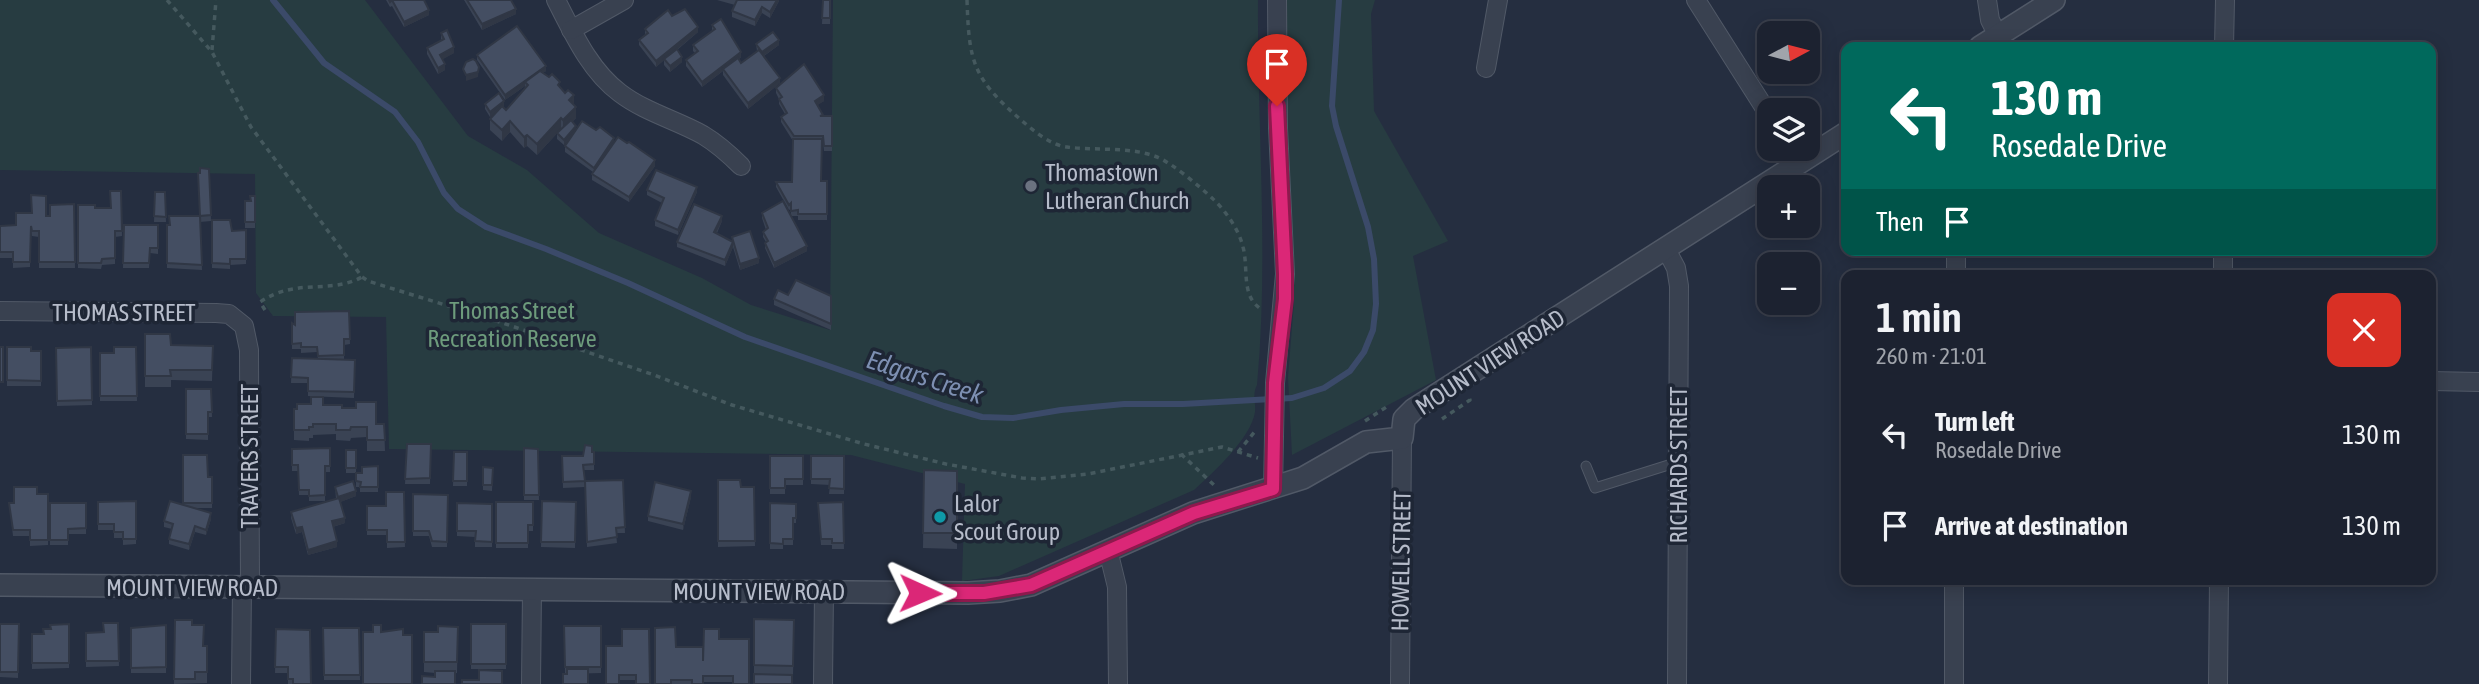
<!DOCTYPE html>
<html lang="en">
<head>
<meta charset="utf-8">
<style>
  :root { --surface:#1c2230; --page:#252a38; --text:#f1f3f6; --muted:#a0a4ab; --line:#3a3f4c }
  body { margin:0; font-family:"Asap Condensed",sans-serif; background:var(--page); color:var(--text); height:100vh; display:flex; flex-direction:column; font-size:26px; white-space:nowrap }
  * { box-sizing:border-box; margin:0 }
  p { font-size:23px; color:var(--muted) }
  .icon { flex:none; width:38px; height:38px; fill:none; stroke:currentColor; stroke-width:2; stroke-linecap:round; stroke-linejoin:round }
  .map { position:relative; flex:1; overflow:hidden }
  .panel { position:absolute; left:1841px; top:270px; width:595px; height:315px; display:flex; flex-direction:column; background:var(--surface); border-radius:14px; box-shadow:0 4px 18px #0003,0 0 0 2px var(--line) }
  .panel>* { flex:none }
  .banner { position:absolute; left:1841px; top:42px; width:595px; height:214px; border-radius:14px; box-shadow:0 4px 18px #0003,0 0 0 2px var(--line); background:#00695c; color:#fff; overflow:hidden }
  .needle { width:46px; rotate:83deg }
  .fabs { position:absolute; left:1757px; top:21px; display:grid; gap:14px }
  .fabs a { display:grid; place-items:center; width:63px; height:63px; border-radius:14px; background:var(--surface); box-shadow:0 4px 18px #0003,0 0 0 2px var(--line); font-size:35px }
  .pin { position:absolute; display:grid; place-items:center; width:60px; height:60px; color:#fff; margin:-72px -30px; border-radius:50% 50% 50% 0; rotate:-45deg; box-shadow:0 0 7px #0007 }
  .pin .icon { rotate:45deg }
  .me { position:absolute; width:77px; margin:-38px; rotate:91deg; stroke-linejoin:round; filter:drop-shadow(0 0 5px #0008) }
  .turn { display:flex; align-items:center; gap:24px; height:147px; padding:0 35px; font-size:32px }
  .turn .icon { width:91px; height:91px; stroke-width:2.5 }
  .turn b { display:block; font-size:49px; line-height:60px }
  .then { display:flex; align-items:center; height:66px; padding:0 35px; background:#0003; gap:14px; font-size:26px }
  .round { display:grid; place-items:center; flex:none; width:74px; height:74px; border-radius:14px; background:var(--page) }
  .head { display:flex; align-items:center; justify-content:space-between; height:119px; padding:0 35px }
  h1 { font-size:42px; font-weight:600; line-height:52px }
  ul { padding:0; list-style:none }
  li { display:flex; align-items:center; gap:21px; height:91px; padding:0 35px }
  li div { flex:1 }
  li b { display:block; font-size:26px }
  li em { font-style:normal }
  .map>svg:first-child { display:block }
</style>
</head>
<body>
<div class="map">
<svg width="2479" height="684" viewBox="0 0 2479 684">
  <rect width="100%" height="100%" fill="#252e40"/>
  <g fill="#273c41">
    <path d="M 0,0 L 365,0 L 468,136 L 527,170 L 599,233 L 702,278 L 751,305 L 830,330 L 833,0 L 1258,0 C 1257,128 1269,257 1257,385 C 1252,394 1256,402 1255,412 C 1251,438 1213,473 1194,490 L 999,576 L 962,581 L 965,484 L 851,455 L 389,449 L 386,317 L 273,316 L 256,293 L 255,174 L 0,170 Z"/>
    <polygon points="1285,0 1375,0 1371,14 1374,111 1448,241 1413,256 1436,380 1292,455 1288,377 1294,302 1286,127"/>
  </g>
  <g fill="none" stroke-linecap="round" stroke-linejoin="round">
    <polyline stroke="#3b4a69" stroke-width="6" points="273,0 324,63 395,112 418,142 444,193 458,209 486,227 546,249 628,283 745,337 944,406 982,417 1013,418 1061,410 1124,404 1183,404 1292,398 1324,388 1350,371 1364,352 1373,330 1376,304 1374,259 1368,227 1336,126 1332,106 1339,0"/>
    <defs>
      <polyline id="service" points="1586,466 1595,488 1678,462"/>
      <g id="minor">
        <path d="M 556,0 C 573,33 590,71 620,93 C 645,112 676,120 703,135 C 718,144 729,154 741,166"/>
        <polyline points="1696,0 1769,115"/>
        <polyline points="1987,0 1990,20 1998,36"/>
        <polyline points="571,30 624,0"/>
        <polyline points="2224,47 2225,0"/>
        <polyline points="1486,68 1498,0"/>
        <polyline points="1666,249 1676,268 1679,286 1677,684"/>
        <polyline points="1956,275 1956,250"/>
        <polyline points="2223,275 2223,250"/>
        <polyline points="0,311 216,313 229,314 244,326 249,350 250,587"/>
        <polyline points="2431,381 2479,382"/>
        <polyline points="1273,489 1275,383 1285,274 1278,128 1277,0"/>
        <polyline points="1108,550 1117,587 1118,684"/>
        <polyline points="241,684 242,587"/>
        <polyline points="531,684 532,590"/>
        <polyline points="823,684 824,592"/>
        <polyline points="1400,684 1402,438"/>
        <polyline points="1954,684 1954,579"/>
        <polyline points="2218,684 2219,579"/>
      </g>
      <g id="tertiary">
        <polyline points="1980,47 2054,0"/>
        <polyline points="0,585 968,593 1000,591 1031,585 1193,513 1303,478 1366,442 1402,438 1404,419 1414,409 1846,133"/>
      </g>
    </defs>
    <use href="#service" stroke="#515967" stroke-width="11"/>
    <use href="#minor" stroke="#515967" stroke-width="20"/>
    <use href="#tertiary" stroke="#515967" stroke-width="24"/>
    <g stroke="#45595e" stroke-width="3.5" stroke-dasharray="5 5" stroke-linecap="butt">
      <polyline points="167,0 212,52 251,127 362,277 368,281 503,323 654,375 732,405 864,444 946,464 1022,478 1038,479 1088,474 1222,447 1258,458"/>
      <path d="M 967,0 C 969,63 973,78 1021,120 C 1034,131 1050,145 1067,147 C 1096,151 1129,146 1157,157 C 1172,163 1199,186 1212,198 C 1226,211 1239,230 1243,247 C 1249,269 1240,298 1263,310"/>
      <polyline points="212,50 216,0"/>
      <path d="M 265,310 L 260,302 C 298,277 329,295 362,277"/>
      <polyline points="1442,419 1470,400 1468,395"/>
      <polyline points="1365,421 1388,406"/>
      <polyline points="1238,452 1257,429"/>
      <polyline points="1181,454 1215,486"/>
    </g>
    <use href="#service" stroke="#394150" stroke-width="9"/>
    <use href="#minor" stroke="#394150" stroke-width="18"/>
    <use href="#tertiary" stroke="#394150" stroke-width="21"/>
  </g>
  <g fill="#3a4354">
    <polygon points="386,0 424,0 429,15 404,27 392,6 390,7"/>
    <polygon points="464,0 511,0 516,14 482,30"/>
    <polygon points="717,0 779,0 779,1 770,18 762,13 755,26 732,17 732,11 735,5"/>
    <polygon points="823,0 830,0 830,24 822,24"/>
    <polygon points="672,16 698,32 677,50 682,62 670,72 664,65 664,60 656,67 639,45 639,40 645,35 645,29"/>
    <polygon points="712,25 741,57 739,59 741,63 757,51 756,44 779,45 764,56 780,83 748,109 723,75 723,71 702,87 686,66 686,60 695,53 693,51 693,45 712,31"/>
    <polygon points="441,33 454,53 442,59 445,70 438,74 427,54 427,48 441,41"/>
    <polygon points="477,55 546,71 543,73 560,88 574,105 576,118 572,122 576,130 614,142 655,166 629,202 592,180 592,174 593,172 565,152 565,146 572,136 564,145 557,139 557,133 561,129 537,155 527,146 524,148 510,132 502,141 490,130 490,119 495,113 490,117 485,109 485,104 504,107 503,107 506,110 525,89 525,86 505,100 477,60"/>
    <polygon points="776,88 824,101 817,105 823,116 832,116 832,151 824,151 823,142 821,142 821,181 827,181 827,220 798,220 798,216 791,216 807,251 774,268 765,248 766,242 763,237 763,232 766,230 762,218 762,213 791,215 791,209 789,210 776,187 776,182 792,182 793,141 781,122 781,117 785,114 779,104 779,99 776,93"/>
    <polygon points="209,169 211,221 200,222 202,270 167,268 167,225 199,216 200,173"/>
    <polygon points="647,190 697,192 678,235 655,226 655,220 662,203 647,195"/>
    <polygon points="121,191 122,236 115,237 115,264 102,265 101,269 78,268 78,205 95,208 111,208"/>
    <polygon points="155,192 165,192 166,222 154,222"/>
    <polygon points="255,196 255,228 245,228 245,201 251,201"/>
    <polygon points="74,204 75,268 39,268 39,237 32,236 31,232 30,267 13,268 13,258 0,258 0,226 16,225 46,216 50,216"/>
    <polygon points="212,220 232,231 246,230 246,264 230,265 230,269 212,268"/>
    <polygon points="722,221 717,233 732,241 732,237 759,263 740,270 733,247 725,266 677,247 677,242"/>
    <polygon points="124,225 158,225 158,254 150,253 149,268 123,268"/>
    <polygon points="831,296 831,330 774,305 774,299"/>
    <polygon points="349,311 350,344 344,345 344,360 355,360 354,398 308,396 308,383 291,383 292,358 318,359 317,352 301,353 301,349 292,349 292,323 295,325"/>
    <polygon points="145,334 171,345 213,346 212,381 171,380 171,387 145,387"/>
    <polygon points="7,347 31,351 41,351 41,386 7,386"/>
    <polygon points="91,347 92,405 57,406 56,348"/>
    <polygon points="136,347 137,401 100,401 100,353 114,353"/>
    <polygon points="186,389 211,389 212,417 208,417 208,440 186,439"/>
    <polygon points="323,405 376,424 384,424 385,451 367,451 367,437 351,438 350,441 336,440 336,434 313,435 313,438 309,438 309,441 294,440 294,409"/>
    <polygon points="407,444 431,444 430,484 405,484"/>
    <polygon points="330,448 330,472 325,472 325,501 309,501 309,495 299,495 298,471 292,471 292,449"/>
    <polygon points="524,448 538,449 539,500 524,500"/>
    <rect x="346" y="450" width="10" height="23"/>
    <polygon points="454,452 467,452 467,486 453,486"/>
    <polygon points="592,452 594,452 594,470 584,470 585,487 563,488 562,456 583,456"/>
    <polygon points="183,455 208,477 212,477 212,508 194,508 211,519 206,535 195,532 189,550 169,544 169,539 172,529 164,527 164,521 183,505"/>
    <polygon points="770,456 803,456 803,485 785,485 785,494 770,494"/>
    <polygon points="811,456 844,456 844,494 829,494 830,485 811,484"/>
    <polygon points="378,466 378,492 360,492 360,487 356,487 356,473 362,473"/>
    <polygon points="483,467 493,468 492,491 483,490"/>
    <polygon points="924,470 957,471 957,549 923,548"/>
    <polygon points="623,480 625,533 616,533 617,543 587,547 585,481"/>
    <polygon points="718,480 741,487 754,487 755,546 718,547"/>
    <polygon points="335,487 356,496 340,502 345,523 333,527 337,547 308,555 302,532 296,534 291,518 291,512 336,499"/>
    <polygon points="404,492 405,547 387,548 387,535 367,535 367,506 386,506"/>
    <polygon points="37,494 48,494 48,545 30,546 30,536 13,536 9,503 14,503"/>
    <polygon points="413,494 448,495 447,547 432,547 429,536 413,536"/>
    <polygon points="691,497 683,530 648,521 648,516"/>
    <polygon points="136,501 136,544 123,545 123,538 114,538 114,530 98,530 98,502"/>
    <polygon points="542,501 576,502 575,548 541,547"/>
    <polygon points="496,502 533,502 533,531 528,531 528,548 496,548"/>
    <polygon points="843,502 844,549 832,549 832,545 821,545 818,508"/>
    <polygon points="50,503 86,503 86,534 68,534 68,545 50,545"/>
    <polygon points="457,503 492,504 492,547 475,547 475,537 457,536"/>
    <polygon points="770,503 796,504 796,523 793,523 793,545 783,545 783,549 770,549"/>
    <polygon points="754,619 794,620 793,677 754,684"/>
    <polygon points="175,620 192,625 204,646 207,646 207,683 174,684"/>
    <polygon points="118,623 119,666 86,667 86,633 104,632"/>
    <polygon points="0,624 19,624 18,678 0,677"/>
    <polygon points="69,624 69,668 32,669 32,634 44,634 51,629"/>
    <rect x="471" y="624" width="35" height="45"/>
    <polygon points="166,625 166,673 131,673 131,628"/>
    <polygon points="564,626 601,626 601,673 567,674 567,673 565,673"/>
    <polygon points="458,627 457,673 435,677 435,673 424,672 424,632 438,632"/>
    <polygon points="323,628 359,628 360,680 324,680"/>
    <polygon points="276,629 311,684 288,684 288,673 275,673"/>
    <polygon points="649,629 636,680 619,680 606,684 622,646"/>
    <polygon points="719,639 749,639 733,682 703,682 703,684 655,684 676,647 703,647"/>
  </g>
  <g fill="#303745">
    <polygon points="777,0 779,0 779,1 770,18 770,12"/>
    <polygon points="762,7 762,13 755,26 755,20"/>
    <polygon points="516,9 516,14 482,30 482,24"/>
    <polygon points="429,10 429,15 404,27 404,22"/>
    <polygon points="698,27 698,32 656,67 656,61"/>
    <polygon points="779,40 779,45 762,57 762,52"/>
    <polygon points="454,47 454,53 440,61 440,55"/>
    <polygon points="741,52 741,57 702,87 702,82"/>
    <polygon points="682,57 682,62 670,72 670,66"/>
    <polygon points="445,64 445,70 438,74 438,68"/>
    <polygon points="546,66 546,71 527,84 525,82 525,86 505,100 505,95"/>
    <polygon points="479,67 478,77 466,81 466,75"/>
    <polygon points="780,78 780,83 748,109 748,103"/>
    <polygon points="574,95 574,105 569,100"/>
    <polygon points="824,95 824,101 815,107 815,101"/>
    <polygon points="504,101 504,107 490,117 490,112"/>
    <polygon points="576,107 576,118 563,131 563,120"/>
    <polygon points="561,118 561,129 537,155 537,144"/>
    <polygon points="510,121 510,132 502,141 502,130"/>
    <polygon points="576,126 576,131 564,145 564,140"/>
    <polygon points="527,135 527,146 524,148 524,137"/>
    <polygon points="614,138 614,144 594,173 594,168"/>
    <polygon points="655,160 655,166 629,202 629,197"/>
    <polygon points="697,187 697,192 678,235 678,230"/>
    <polygon points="722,216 722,221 714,237 714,232"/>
    <polygon points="733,242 733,247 725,266 725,260"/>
    <polygon points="807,246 807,251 774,268 774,263"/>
    <polygon points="759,258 759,263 740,270 740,264"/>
    <polygon points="356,491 356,496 338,503 338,497"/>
    <polygon points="691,491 691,497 683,530 683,524"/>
    <polygon points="211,513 211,519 206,535 206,530"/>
    <polygon points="345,518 345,523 332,527 332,521"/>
    <polygon points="195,526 195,532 189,550 189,544"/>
    <polygon points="302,527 302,532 296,534 296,528"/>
    <polygon points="337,541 337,547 308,555 308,550"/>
  </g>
  <g fill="#444e62" stroke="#303745" stroke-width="2">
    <polygon points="389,0 424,0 429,10 404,22 392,0 390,2"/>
    <polygon points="467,0 511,0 516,9 482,24"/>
    <polygon points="737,0 777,0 770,12 762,7 755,20 732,11"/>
    <polygon points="823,0 830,0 830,18 822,18"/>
    <polygon points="685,9 698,27 656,61 639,40 648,33 645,29 668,10 672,16"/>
    <polygon points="721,19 741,52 702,82 686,60 698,51 693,45 715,29 712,25"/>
    <polygon points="517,26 546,66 505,95 477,55"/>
    <polygon points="447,30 454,47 440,55 445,64 438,68 427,48 444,39 441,33"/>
    <polygon points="773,32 779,40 762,52 756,44"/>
    <polygon points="677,49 682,57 670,66 664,59"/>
    <polygon points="759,50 780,78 748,103 723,69 738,58 741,63"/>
    <polygon points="473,59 476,61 479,67 478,72 466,75 463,69 466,62"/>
    <polygon points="804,64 824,95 815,101 823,115 820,116 832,116 832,146 824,146 823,136 794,136 781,117 787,113 779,99 782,97 776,88"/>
    <polygon points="540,71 549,77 552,74 560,82 558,85 565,93 568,90 574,95 569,100 576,107 563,120 561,118 537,144 527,135 524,137 510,121 502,130 490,119 502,106 506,110 528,85 525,82"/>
    <polygon points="499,93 504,101 490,112 485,104"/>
    <polygon points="571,120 576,126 564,140 557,133"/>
    <polygon points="582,121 596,130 600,127 614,138 594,168 565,146"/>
    <polygon points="618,137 627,143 629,142 655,160 629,197 592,174"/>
    <polygon points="793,139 822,139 821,181 827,181 827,214 798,214 798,210 791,211 791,203 789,205 776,182 792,182"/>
    <polygon points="200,168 209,169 211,215 200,216 202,265 167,263 167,225 170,225 169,216 200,216 198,173 200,173"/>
    <polygon points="656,170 697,187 678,230 655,220 664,198 647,190"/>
    <polygon points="110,191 121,191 122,231 115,231 115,258 102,259 101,263 78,263 78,205 95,205 95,208 111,208"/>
    <polygon points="155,192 165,192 166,217 154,216"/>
    <polygon points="31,195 46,196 46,216 50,216 50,205 74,204 75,262 39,262 39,231 32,231 31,226 30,262 13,262 13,252 0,252 0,226 16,225 16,213 32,213"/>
    <polygon points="250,196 255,196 255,222 245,222 245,201 251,201"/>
    <polygon points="783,201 807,246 774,263 765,243 768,241 763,232 768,228 762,213"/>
    <polygon points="694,204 722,216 714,232 733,242 725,260 677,242"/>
    <polygon points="212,220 230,220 232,231 246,230 246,259 230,259 230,264 212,263"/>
    <polygon points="124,225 158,225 158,248 150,248 149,263 123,263"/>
    <polygon points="750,231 759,258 740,264 732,237"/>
    <polygon points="796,280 831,296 831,324 774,299 778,290 788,295"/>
    <polygon points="349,311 350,339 344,339 344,355 318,356 317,347 301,347 301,343 292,344 292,323 295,325 295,312"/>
    <polygon points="145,334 170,334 171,345 213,346 212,370 170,370 171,376 145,376"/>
    <rect x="0" y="347" width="3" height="35"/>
    <polygon points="7,347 31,347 31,351 41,351 41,381 7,380"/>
    <polygon points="91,347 92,400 57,401 56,348"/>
    <polygon points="114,347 136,347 137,396 100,396 100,353 114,353"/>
    <polygon points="292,358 355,360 354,392 308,391 308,378 291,377"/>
    <polygon points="186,389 211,389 212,412 208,412 208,434 186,434"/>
    <polygon points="311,397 323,397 323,405 342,405 342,408 356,408 356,402 376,402 376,424 384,424 385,440 367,440 367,427 351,427 350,430 336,430 336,424 313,424 313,427 309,427 309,430 294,430 294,409 297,409 297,404 311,404"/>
    <polygon points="407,444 431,444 430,478 405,479"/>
    <polygon points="585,445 592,446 592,452 594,452 594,464 583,465 585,481 563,482 562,456 583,456"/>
    <polygon points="330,448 330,466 325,466 325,495 309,496 309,490 299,490 298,465 292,465 292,449"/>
    <polygon points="524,448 538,449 539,495 524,495"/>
    <rect x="346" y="450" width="10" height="18"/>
    <polygon points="454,452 467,452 467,481 453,481"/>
    <polygon points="183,455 207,455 208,477 212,477 212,503 183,503"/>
    <polygon points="770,456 803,456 803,479 785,479 785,488 770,488"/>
    <polygon points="811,456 844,456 844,489 829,488 830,479 811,479"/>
    <polygon points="378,466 378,487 360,487 361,482 356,481 356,473 362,473 362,467"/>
    <polygon points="483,467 493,468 492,485 483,485"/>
    <polygon points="924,470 957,471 957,533 923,533"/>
    <polygon points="623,480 625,527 616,528 617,537 587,542 585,481"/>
    <polygon points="718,480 740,480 741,487 754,487 755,541 718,541"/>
    <polygon points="353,481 356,491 338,497 335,487"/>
    <polygon points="655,482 691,491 683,524 648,516"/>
    <polygon points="14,487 37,487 37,494 48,494 48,540 30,540 30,530 13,530 9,503 14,503"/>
    <polygon points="386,492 404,492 405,542 387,542 387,530 367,530 367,506 386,506"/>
    <polygon points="413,494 448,495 447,542 432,541 429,531 413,531"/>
    <polygon points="339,498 345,518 332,521 337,541 308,550 302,527 296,528 291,512"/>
    <polygon points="136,501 136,539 123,539 123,532 114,532 114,524 98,524 98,502"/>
    <polygon points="170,501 211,513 206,530 195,526 189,544 169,539 173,524 164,521"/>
    <polygon points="542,501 576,502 575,542 541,542"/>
    <polygon points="496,502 533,502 533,525 528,525 528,543 496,543"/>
    <polygon points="843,502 844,543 832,543 832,539 821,539 818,503"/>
    <polygon points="50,503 86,503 86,528 68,529 68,540 50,540"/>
    <polygon points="457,503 492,504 492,542 475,541 476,531 457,531"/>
    <polygon points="770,503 796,504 796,518 793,518 793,539 783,539 783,544 770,543"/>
    <polygon points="754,619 794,620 793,666 754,665"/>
    <polygon points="175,620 192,620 192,625 204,625 203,646 207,646 207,672 195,672 195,679 174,679"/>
    <polygon points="103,623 118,623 119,661 86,661 86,633 104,632"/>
    <polygon points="0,624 19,624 18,672 0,672"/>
    <polygon points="69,624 69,663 32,663 32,634 44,634 43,629 51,629 50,625"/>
    <rect x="471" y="624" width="35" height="40"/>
    <polygon points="166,625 166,667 131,668 131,628"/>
    <polygon points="373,625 381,625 381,632 403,629 403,635 412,635 412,684 363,684 363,632 373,632"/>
    <polygon points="438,626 458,627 457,662 424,662 424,632 438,632"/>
    <polygon points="564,626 601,626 601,667 565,667"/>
    <polygon points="675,627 676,647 703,647 703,661 704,629 719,629 719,639 749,639 749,684 733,684 733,676 703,676 703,684 692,684 692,680 671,680 671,684 655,684 655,628"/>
    <polygon points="323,628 359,628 360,675 324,675"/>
    <polygon points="276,629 310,630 311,684 293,684 293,679 288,679 288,667 275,667"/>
    <polygon points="622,629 649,629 650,684 636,684 636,675 619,675 619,684 606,684 606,646 622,646"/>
    <polygon points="567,669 588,669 588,684 563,684 563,674 567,674"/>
    <polygon points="479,670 502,671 502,684 462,684 462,680 479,680"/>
    <polygon points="435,671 455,671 455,684 422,684 422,676 435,677"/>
    <polygon points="754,674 792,675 792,684 754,684"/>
  </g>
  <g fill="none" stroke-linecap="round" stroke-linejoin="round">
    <defs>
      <polyline id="route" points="920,593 984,593 1031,585 1194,513 1273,489 1275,383 1285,299 1285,274 1277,106"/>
    </defs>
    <use href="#route" stroke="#8e194d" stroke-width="18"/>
    <use href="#route" stroke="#db2777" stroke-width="12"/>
  </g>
  <circle fill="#6b7280" stroke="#1e2635" stroke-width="2.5" cx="1031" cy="186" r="7"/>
  <circle fill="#0f9aa8" stroke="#1e2635" stroke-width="2.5" cx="940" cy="517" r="7"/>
  <g text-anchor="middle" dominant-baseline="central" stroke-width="7" stroke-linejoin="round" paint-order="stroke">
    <g font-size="24" fill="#b6bcca" stroke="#1e2635" text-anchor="start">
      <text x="1045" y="172">Thomastown<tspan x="1045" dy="28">Lutheran Church</tspan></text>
      <text x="954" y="503">Lalor<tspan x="954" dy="28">Scout Group</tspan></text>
    </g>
    <g font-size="24" fill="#6d9b7c" stroke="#1e2635">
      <text x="512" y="310">Thomas Street<tspan x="512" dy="28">Recreation Reserve</tspan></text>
    </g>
    <g font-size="24" fill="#b6bcca" stroke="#1e2635">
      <text x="124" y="312">THOMAS STREET</text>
      <text transform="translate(1490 362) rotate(-33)">MOUNT VIEW ROAD</text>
      <text transform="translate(249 456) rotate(-90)">TRAVERS STREET</text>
      <text transform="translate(1678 465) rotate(-90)">RICHARDS STREET</text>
      <text transform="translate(1401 561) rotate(-89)">HOWELL STREET</text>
      <text x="192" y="587">MOUNT VIEW ROAD</text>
      <text x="759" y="591">MOUNT VIEW ROAD</text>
    </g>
    <g font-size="26" font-style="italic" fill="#7d8fb2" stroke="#1e2635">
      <text transform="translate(925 377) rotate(18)">Edgars Creek</text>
    </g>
  </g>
</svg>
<div class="fabs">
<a><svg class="needle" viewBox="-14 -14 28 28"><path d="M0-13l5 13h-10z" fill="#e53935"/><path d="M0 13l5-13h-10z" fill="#a0a4ab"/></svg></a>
<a><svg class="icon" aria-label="layers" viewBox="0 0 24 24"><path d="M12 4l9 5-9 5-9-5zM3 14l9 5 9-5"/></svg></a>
<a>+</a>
<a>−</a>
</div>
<div class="pin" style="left:1277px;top:106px;background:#d93025"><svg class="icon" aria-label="arrive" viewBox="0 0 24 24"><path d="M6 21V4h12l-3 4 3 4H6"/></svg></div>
<svg class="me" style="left:920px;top:593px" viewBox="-20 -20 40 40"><path d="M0-17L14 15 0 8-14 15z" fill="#db2777" stroke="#fff" stroke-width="4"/></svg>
<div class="banner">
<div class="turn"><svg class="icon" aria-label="left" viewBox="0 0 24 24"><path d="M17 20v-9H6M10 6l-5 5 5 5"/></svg><div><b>130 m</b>Rosedale Drive</div></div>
<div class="then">Then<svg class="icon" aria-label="arrive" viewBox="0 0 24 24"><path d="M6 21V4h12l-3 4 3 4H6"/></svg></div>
</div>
<section class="panel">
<div class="head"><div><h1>1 min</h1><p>260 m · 21:01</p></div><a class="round" style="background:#d93025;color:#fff"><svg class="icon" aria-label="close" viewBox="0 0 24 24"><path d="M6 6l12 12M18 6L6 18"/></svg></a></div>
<ul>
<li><svg class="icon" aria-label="left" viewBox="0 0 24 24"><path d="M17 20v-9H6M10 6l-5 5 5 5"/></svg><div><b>Turn left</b><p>Rosedale Drive</p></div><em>130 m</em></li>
<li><svg class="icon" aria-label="arrive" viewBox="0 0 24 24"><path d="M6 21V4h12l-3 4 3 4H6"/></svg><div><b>Arrive at destination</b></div><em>130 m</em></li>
</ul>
</section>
</div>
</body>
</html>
